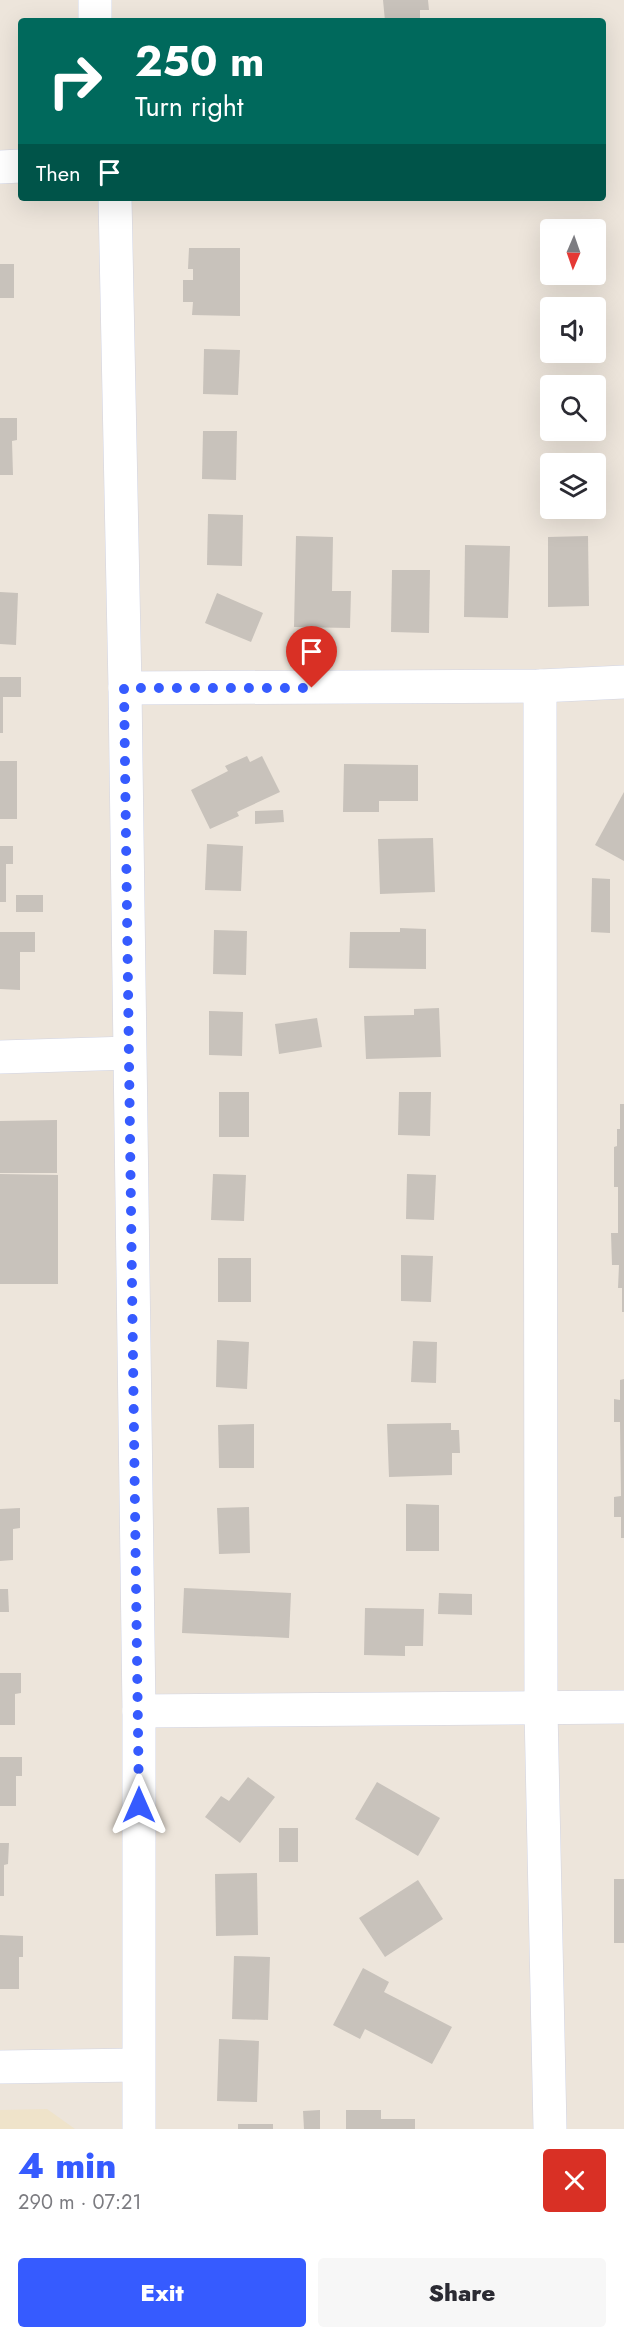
<!DOCTYPE html>
<html lang="en">
<head>
<meta charset="utf-8">
<style>
  :root { --surface:#fff; --page:#f7f7f7; --text:#2b2b33; --muted:#7c7c81; --accent:#365bff }
  body { margin:0; font-family:Jost,sans-serif; background:var(--page); color:var(--text); height:100vh; display:flex; flex-direction:column; font-size:22px; white-space:nowrap }
  * { box-sizing:border-box; margin:0 }
  p { font-size:20px; color:var(--muted) }
  .icon { flex:none; width:33px; height:33px; fill:none; stroke:currentColor; stroke-width:2; stroke-linecap:round; stroke-linejoin:round }
  .map { position:relative; height:2129px; overflow:hidden }
  .side { display:flex; flex-direction:column; background:var(--surface); flex:1 }
  .side>* { flex:none }
  .banner { position:absolute; left:18px; top:18px; width:588px; height:183px; border-radius:6px; box-shadow:0 6px 24px #0002; background:#00695c; color:#fff; overflow:hidden }
  .needle { width:39px; rotate:182deg }
  .tools { position:absolute; left:540px; top:219px; display:grid; gap:12px }
  .tools a { display:grid; place-items:center; width:66px; height:66px; border-radius:6px; background:var(--surface); box-shadow:0 6px 24px #0002; font-size:30px }
  .pin { position:absolute; display:grid; place-items:center; width:51px; height:51px; color:#fff; margin:-62px -26px; border-radius:50% 50% 50% 0; rotate:-45deg; box-shadow:0 0 6px #0007 }
  .pin .icon { rotate:45deg }
  .me { position:absolute; width:66px; margin:-33px; rotate:0deg; stroke-linejoin:round; filter:drop-shadow(0 0 4px #0008) }
  .turn { display:flex; align-items:center; gap:21px; height:126px; padding:0 18px; font-size:27px }
  .turn .icon { width:78px; height:78px; stroke-width:2.5 }
  .turn b { display:block; font-size:42px; line-height:51px }
  .then { display:flex; align-items:center; height:57px; padding:0 18px; background:#0003; gap:12px; font-size:22px }
  .round { display:grid; place-items:center; flex:none; width:63px; height:63px; border-radius:6px; background:var(--page) }
  .head { display:flex; align-items:center; justify-content:space-between; height:102px; padding:0 18px }
  h1 { font-size:36px; font-weight:800; line-height:45px; color:var(--accent) }
  .action { display:flex; gap:12px; margin-top:auto; padding:12px 18px }
  .action a { flex:1; height:69px; border-radius:6px; background:var(--accent); color:#fff; font-size:24px; font-weight:800; line-height:69px; text-align:center }
  .action a+a { background:var(--page); color:var(--text) }
  .map>svg:first-child { display:block }
</style>
</head>
<body>
<div class="map">
<svg width="624" height="2129" viewBox="0 0 624 2129">
  <rect width="100%" height="100%" fill="#ede5db"/>
  <polygon fill="#efe3ca" points="47,2109 75,2129 0,2129 0,2110"/>
  <g fill="#c8c2bb">
    <polygon points="383,0 428,0 429,10 420,10 420,19 385,21"/>
    <polygon points="189,248 240,248 240,316 192,315 193,302 183,302 183,280 193,280 193,269 188,269"/>
    <rect x="0" y="264" width="14" height="34"/>
    <polygon points="204,349 240,350 238,395 203,394"/>
    <polygon points="0,418 17,418 17,440 12,441 13,475 0,475"/>
    <polygon points="203,431 237,431 236,480 202,479"/>
    <polygon points="208,514 243,515 242,566 207,565"/>
    <polygon points="296,536 333,537 332,591 351,591 350,628 294,627"/>
    <polygon points="588,536 589,606 548,607 548,537"/>
    <polygon points="465,545 510,546 508,618 464,617"/>
    <polygon points="392,570 430,570 429,633 391,632"/>
    <polygon points="0,592 18,593 16,645 0,644"/>
    <polygon points="217,593 263,613 251,642 205,623"/>
    <polygon points="0,677 21,677 21,697 3,697 3,733 0,733"/>
    <polygon points="247,756 250,762 262,756 280,792 237,812 239,816 210,829 191,790 228,771 225,766"/>
    <rect x="0" y="761" width="17" height="58"/>
    <polygon points="344,764 418,765 418,801 379,801 379,812 343,812"/>
    <polygon points="624,792 624,861 595,845"/>
    <polygon points="283,810 284,822 255,824 255,811"/>
    <polygon points="433,838 435,892 380,894 378,839"/>
    <polygon points="207,844 243,846 241,891 205,890"/>
    <polygon points="0,846 13,846 13,864 6,864 6,902 0,902"/>
    <polygon points="592,878 610,879 610,933 591,932"/>
    <rect x="16" y="895" width="27" height="17"/>
    <polygon points="400,928 426,929 426,969 349,968 350,932 400,932"/>
    <polygon points="214,930 247,931 246,975 213,974"/>
    <polygon points="0,932 35,932 35,952 20,952 20,990 0,989"/>
    <polygon points="439,1008 441,1057 366,1059 364,1016 414,1015 414,1009"/>
    <polygon points="209,1011 243,1012 242,1056 209,1055"/>
    <polygon points="317,1018 322,1047 279,1054 275,1024"/>
    <rect x="219" y="1092" width="30" height="45"/>
    <polygon points="399,1092 431,1092 430,1136 398,1135"/>
    <polygon points="620,1104 624,1104 624,1312 622,1312 622,1288 618,1288 619,1265 612,1265 611,1233 618,1233 618,1187 614,1187 614,1147 617,1146 617,1129 620,1129"/>
    <polygon points="57,1120 57,1173 0,1173 0,1121"/>
    <polygon points="0,1174 58,1175 58,1284 0,1284"/>
    <polygon points="213,1174 246,1175 244,1221 211,1220"/>
    <polygon points="407,1174 436,1175 434,1220 406,1219"/>
    <polygon points="401,1255 433,1256 431,1302 401,1301"/>
    <rect x="218" y="1258" width="33" height="44"/>
    <polygon points="217,1340 249,1342 247,1389 216,1387"/>
    <polygon points="413,1341 437,1342 436,1383 411,1382"/>
    <polygon points="624,1379 624,1538 621,1538 621,1517 614,1517 614,1497 621,1496 620,1422 614,1422 614,1399 620,1400 620,1380"/>
    <polygon points="451,1423 451,1430 459,1430 460,1453 452,1453 452,1475 389,1477 387,1424"/>
    <polygon points="254,1424 254,1468 219,1468 218,1425"/>
    <polygon points="406,1504 439,1505 439,1551 406,1551"/>
    <polygon points="249,1507 250,1553 219,1554 217,1508"/>
    <polygon points="20,1508 20,1528 13,1529 13,1560 0,1561 0,1509"/>
    <polygon points="184,1588 291,1593 289,1638 182,1633"/>
    <polygon points="0,1589 8,1589 9,1612 0,1612"/>
    <polygon points="439,1593 472,1594 472,1615 438,1614"/>
    <polygon points="365,1608 424,1609 423,1646 405,1646 405,1656 364,1655"/>
    <polygon points="0,1673 21,1673 21,1693 15,1694 15,1725 0,1725"/>
    <polygon points="0,1757 22,1757 22,1776 16,1776 16,1806 0,1806"/>
    <polygon points="248,1777 275,1797 240,1843 205,1817 221,1796 229,1801"/>
    <polygon points="377,1782 440,1818 418,1856 355,1819"/>
    <rect x="279" y="1828" width="19" height="34"/>
    <polygon points="0,1843 9,1843 8,1864 4,1865 4,1896 0,1896"/>
    <polygon points="257,1873 258,1935 216,1936 215,1874"/>
    <rect x="614" y="1879" width="10" height="64"/>
    <polygon points="418,1880 443,1919 385,1957 359,1918"/>
    <polygon points="0,1935 23,1936 23,1957 19,1957 19,1989 0,1989"/>
    <polygon points="234,1956 270,1957 268,2020 232,2019"/>
    <polygon points="363,1968 389,1982 384,1992 452,2027 432,2064 365,2029 360,2039 333,2025"/>
    <polygon points="219,2039 259,2041 257,2102 217,2101"/>
    <polygon points="320,2110 320,2129 304,2129 303,2111"/>
    <polygon points="346,2110 381,2110 381,2119 415,2119 415,2129 346,2129"/>
    <rect x="238" y="2124" width="35" height="5"/>
  </g>
  <g fill="none" stroke-linecap="round" stroke-linejoin="round">
    <defs>
      <g id="minor">
        <polyline points="95,0 95,21"/>
        <polyline points="0,167 21,166"/>
        <polyline points="115,198 125,688 139,1711 139,2129"/>
        <polyline points="540,686 541,1710 550,2129"/>
        <polyline points="125,688 540,686 624,682"/>
        <polyline points="0,1057 129,1053"/>
        <polyline points="139,1711 624,1707"/>
        <polyline points="0,2067 138,2065"/>
      </g>
    </defs>
    <use href="#minor" stroke="#d1d4e4" stroke-width="34"/>
    <use href="#minor" stroke="#fff" stroke-width="33"/>
  </g>
  <g fill="none" stroke-linecap="round" stroke-linejoin="round">
    <polyline stroke="#365bff" stroke-width="10" stroke-dasharray="0 18" points="139,1805 124,688 312,688"/>
  </g>
</svg>
<div class="tools">
<a><svg class="needle" viewBox="-14 -14 28 28"><path d="M0-13l5 13h-10z" fill="#e53935"/><path d="M0 13l5-13h-10z" fill="#7c7c81"/></svg></a>
<a><svg class="icon" aria-label="sound" viewBox="0 0 24 24"><path d="M4 9h4l5-4v14l-5-4H4zM17 9q2 3 0 6"/></svg></a>
<a><svg class="icon" aria-label="search" viewBox="0 0 24 24"><circle cx="10" cy="10" r="6"/><path d="M15 15l6 6"/></svg></a>
<a><svg class="icon" aria-label="layers" viewBox="0 0 24 24"><path d="M12 4l9 5-9 5-9-5zM3 14l9 5 9-5"/></svg></a>
</div>
<div class="pin" style="left:312px;top:688px;background:#d93025"><svg class="icon" aria-label="arrive" viewBox="0 0 24 24"><path d="M6 21V4h12l-3 4 3 4H6"/></svg></div>
<svg class="me" style="left:139px;top:1805px" viewBox="-20 -20 40 40"><path d="M0-17L14 15 0 8-14 15z" fill="#365bff" stroke="#fff" stroke-width="4"/></svg>
<div class="banner">
<div class="turn"><svg class="icon" aria-label="right" viewBox="0 0 24 24"><path d="M7 20v-9h11M14 6l5 5-5 5"/></svg><div><b>250 m</b>Turn right</div></div>
<div class="then">Then<svg class="icon" aria-label="arrive" viewBox="0 0 24 24"><path d="M6 21V4h12l-3 4 3 4H6"/></svg></div>
</div>
</div>
<section class="side">
<div class="head"><div><h1>4 min</h1><p>290 m · 07:21</p></div><a class="round" style="background:#d93025;color:#fff"><svg class="icon" aria-label="close" viewBox="0 0 24 24"><path d="M6 6l12 12M18 6L6 18"/></svg></a></div>
<div class="action"><a>Exit</a><a>Share</a></div>
</section>
</body>
</html>
